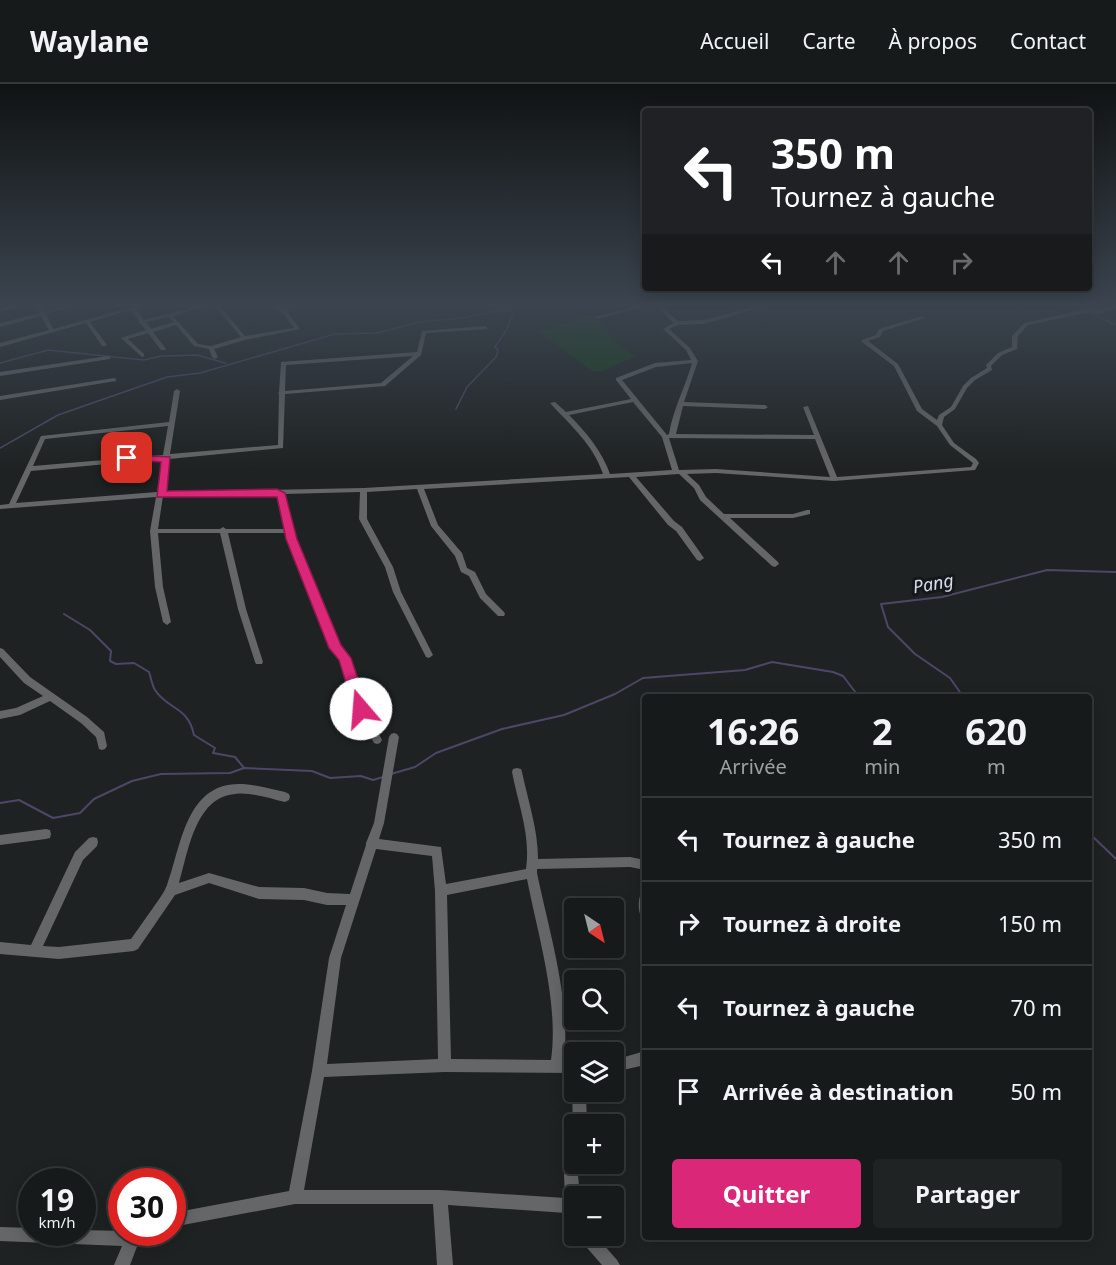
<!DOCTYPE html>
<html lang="fr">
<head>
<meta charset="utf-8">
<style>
  :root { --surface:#161a1a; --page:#1f2323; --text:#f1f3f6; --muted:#9ea1a2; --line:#353839; --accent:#db2777 }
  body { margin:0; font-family:"Noto Sans",sans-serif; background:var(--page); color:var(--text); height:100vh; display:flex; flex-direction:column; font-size:22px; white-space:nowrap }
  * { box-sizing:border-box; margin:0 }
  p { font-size:20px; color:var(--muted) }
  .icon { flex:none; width:33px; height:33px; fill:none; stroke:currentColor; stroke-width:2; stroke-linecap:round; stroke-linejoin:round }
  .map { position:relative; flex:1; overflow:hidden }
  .sheet { position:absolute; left:642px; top:610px; width:450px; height:546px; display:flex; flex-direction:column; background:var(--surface); border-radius:6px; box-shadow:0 3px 15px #0003,0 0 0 2px var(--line) }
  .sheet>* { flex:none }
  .hud { position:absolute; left:642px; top:24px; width:450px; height:183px; border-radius:6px; box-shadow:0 3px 15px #0003,0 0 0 2px var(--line); background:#202124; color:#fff; overflow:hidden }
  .needle { width:39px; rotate:145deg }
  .fabs { position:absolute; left:564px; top:814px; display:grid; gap:12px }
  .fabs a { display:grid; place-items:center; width:60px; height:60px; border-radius:6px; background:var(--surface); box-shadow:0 3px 15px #0003,0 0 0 2px var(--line); font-size:30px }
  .speed { position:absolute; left:18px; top:1084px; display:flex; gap:12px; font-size:30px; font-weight:700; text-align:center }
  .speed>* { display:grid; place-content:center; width:78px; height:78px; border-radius:50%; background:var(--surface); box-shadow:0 3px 15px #0003,0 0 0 2px var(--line); line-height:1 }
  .speed small { font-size:15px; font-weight:400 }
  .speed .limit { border:9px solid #d22; background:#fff; color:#111 }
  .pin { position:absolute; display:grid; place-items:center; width:51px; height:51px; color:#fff; margin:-26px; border-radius:12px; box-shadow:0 3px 9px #0006 }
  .me { position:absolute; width:66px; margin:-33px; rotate:342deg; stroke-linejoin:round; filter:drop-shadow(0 0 4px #0008) }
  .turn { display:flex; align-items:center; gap:21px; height:126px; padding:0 30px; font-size:27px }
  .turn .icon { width:78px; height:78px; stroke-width:2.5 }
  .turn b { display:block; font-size:42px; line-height:51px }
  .lanes { display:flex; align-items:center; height:57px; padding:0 30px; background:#0003; justify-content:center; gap:30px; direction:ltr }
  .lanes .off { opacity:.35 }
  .eta { display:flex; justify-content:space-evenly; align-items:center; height:102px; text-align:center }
  .eta b { font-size:36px; font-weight:700; line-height:42px }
  .cta { display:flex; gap:12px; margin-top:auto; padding:12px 30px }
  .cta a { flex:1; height:69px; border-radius:6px; background:var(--accent); color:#fff; font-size:24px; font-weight:700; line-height:69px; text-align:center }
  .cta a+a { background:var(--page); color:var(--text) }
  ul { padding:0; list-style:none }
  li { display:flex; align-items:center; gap:18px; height:84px; padding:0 30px; border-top:2px solid var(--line) }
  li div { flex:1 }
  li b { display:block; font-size:22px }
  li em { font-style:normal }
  header { display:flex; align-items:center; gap:36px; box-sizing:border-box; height:84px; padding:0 30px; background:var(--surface); border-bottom:2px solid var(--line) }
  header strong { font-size:28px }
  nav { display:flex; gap:33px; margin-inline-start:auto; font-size:21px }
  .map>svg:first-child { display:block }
</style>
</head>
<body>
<header>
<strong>Waylane</strong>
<nav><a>Accueil</a><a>Carte</a><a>À propos</a><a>Contact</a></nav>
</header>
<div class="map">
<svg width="1116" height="1181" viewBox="0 0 1116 1181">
  <rect width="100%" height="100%" fill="#1e2222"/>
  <polygon fill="#123e15" points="593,230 623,265 636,272 600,288 592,287 539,248"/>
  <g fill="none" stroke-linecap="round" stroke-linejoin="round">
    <g stroke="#4d4669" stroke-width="1.5">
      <polyline points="1064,221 1082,224 1116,241"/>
      <polyline points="0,279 48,266 144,276 161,272 197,271 225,279"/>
      <polyline points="456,325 467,303 496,273 498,266 495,263 507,245 514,227 500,226"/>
      <polyline points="0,364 58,331 167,293 200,289 335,250 377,249 419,238 463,234 500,226 509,221"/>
    </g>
    <g stroke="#4d4669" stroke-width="2">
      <path d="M 64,530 L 90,546 L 111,567 L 110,577 L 116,580 L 134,579 L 149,588 C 151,594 152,601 155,606 C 168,626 188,622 194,651 L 215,664 L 213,669 L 235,673 L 244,684"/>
      <polyline points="964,614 950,594 915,570 888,543 881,520 942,513 1047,486 1116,488"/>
      <polyline points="391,690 415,683 436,669 502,645 564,631 615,610 643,594 745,586 772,578 833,588 843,592 856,609 873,614"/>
      <polyline points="0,719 19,716 53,734 80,729 94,715 132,697 161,690 230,689 244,684 312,687 330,694 361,692 373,696 383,693"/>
      <polyline points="1089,749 1116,775"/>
    </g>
    <g fill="#656667" fill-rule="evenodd">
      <polygon points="15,221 24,221 0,228 0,224"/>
      <path d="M 36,221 L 40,221 L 44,228 L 70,221 L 77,221 L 46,230 L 53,245 L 140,221 L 148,221 L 136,225 L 144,236 L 204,221 L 212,221 L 173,232 L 198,260 L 211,262 L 241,253 L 214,221 L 219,221 L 245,252 L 294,244 L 281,227 L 278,227 L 271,221 L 277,221 L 281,224 L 293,221 L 300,221 L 286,226 L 300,245 L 245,256 L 214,265 L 218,273 L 215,275 L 212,273 L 209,265 L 194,262 L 176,241 L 153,248 L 166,265 L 165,266 L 161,266 L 148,249 L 128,255 L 144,270 L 144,272 L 142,273 L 121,254 L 146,246 L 141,240 L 139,239 L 139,237 L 131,226 L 90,238 L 107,261 L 106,262 L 102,262 L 86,239 L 0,263 L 0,259 L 49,246 L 41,232 L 0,243 L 0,239 L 40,229 ZM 169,233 L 174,238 L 151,245 L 146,238 Z"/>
      <polygon points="640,221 649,221 597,235 594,233"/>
      <path d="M 655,221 L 660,221 L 678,237 L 704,236 L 761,221 L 769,221 L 704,240 L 678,241 L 669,245 L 690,264 L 698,277 L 684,318 L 765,321 L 768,323 L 765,325 L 683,322 L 676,350 L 814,351 L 803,323 L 808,322 L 837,393 L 971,383 L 973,379 L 950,361 L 937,342 L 917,327 L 894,282 L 862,258 L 862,256 L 876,251 L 879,245 L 922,232 L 925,234 L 883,247 L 880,253 L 868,257 L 898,280 L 922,325 L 937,336 L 939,331 L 951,323 L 963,302 L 971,294 L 987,284 L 986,281 L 998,269 L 1012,263 L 1012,252 L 1024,239 L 1091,224 L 1101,226 L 1102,224 L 1116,221 L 1116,225 L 1106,226 L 1103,230 L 1091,228 L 1028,241 L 1018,252 L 1017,265 L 1002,271 L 991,282 L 992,286 L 975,296 L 967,304 L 955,325 L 944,333 L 942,341 L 954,359 L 976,375 L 979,379 L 975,386 L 834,397 L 716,389 L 687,390 L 699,401 L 706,413 L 724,430 L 793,430 L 807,426 L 810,426 L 810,430 L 793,434 L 730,434 L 778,478 L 779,480 L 775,483 L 772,482 L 700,416 L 694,404 L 679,390 L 636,393 L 674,437 L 682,443 L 704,474 L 700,477 L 697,476 L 676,447 L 668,441 L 629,393 L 424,405 L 438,441 L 462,469 L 467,484 L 475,488 L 486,510 L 504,528 L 505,530 L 504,532 L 498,532 L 480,514 L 469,492 L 461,488 L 455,472 L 431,442 L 417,405 L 367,408 L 367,435 L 393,483 L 401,508 L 433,571 L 429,574 L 426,573 L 393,508 L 385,483 L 359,435 L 360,408 L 285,410 L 293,445 L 295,447 L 293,449 L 295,455 L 340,562 L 349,574 L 366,625 L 382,656 L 380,659 L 377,660 L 374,659 L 356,625 L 341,575 L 332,564 L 286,449 L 228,449 L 246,525 L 263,578 L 262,580 L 256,580 L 255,578 L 238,525 L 220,449 L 158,449 L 163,503 L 171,538 L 167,541 L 163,538 L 155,503 L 150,447 L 156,413 L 0,425 L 0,421 L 9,420 L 41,352 L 169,338 L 174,307 L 177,305 L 180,307 L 170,370 L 278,361 L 279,310 L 278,309 L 279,308 L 281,278 L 417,268 L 422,247 L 485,242 L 487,243 L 487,245 L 426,249 L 421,271 L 385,302 L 285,310 L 283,364 L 169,375 L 164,408 L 364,404 L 603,390 C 593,360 571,342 550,319 L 555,318 L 566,328 L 631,315 L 616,296 L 616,294 L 655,279 L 691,276 L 686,266 L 663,245 L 674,239 ZM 413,272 L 381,299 L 285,307 L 286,281 ZM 692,279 C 685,304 673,325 669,350 L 667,351 L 622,296 L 656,283 ZM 633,318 L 662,353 L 672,386 L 610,390 C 602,367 586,348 569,331 ZM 168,342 L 163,371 L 33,382 L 45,355 ZM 669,354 L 815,355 L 830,393 L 716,385 L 679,386 ZM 162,375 L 157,408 L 16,419 L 31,387 ZM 275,410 L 279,412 L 285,445 L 226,445 L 223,443 L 220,445 L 158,445 L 163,412 Z"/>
      <polygon points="108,272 111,274 110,275 0,292 0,288"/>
      <polygon points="114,294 116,295 116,297 0,316 0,312"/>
      <polygon points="0,564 3,565 30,593 87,633 104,648 107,662 105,665 102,666 99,665 96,653 81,639 50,617 20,631 0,635 0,627 16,624 43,612 24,599 0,573"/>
      <path d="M 394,649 L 397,650 L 399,653 L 384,739 L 379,755 L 441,763 L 446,800 L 526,785 C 531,751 518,720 512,688 L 513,685 L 517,684 L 521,685 L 522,688 C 528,717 538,745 538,775 L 630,773 L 645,776 L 645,786 L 630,783 L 537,785 L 537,789 C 549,847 571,917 564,976 L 574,977 L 574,989 L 445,988 L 324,993 L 304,1106 L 440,1106 L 565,1114 L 564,1091 L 569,1073 L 574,1071 L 574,1080 L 581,1080 L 578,1091 L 580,1113 L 574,1113 L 574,1142 L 569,1140 L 566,1129 L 448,1121 L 453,1181 L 437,1181 L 433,1120 L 295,1120 L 172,1143 L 172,1129 L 289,1107 L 312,987 L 329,874 L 346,821 L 327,821 L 304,816 L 259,815 L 209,799 L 175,811 L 138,865 L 134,867 L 59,875 L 0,870 L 0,858 L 31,861 L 75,768 L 89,754 L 93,753 L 97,754 L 98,758 L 97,762 L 83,776 L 43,862 L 59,863 L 131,855 C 139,844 147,832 155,821 C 159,815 164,809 167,801 C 181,764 185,700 239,700 C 255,700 270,705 285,708 L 289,710 L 290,713 L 289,716 L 285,718 C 269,714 251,708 235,710 C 195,713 188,769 179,799 L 209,789 L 259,803 L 304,804 L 327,809 L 350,810 L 366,761 L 366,759 L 374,739 L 389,653 L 391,650 ZM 376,765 L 432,772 L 435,807 L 438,975 L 327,980 L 341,874 ZM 527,795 C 538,852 559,918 551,976 L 451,975 L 447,811 Z"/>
      <polygon points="46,745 50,746 51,750 50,754 46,755 0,761 0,751"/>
      <path d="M 645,807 L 645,835 L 641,833 C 638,826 638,816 641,809 Z"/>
      <polygon points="645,967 645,981 614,988 614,976"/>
      <polygon points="574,1003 574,1008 586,1008 587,1041 574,1041 574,1044 573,1041 572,1008"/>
      <polygon points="0,1143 32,1144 32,1149 82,1149 82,1146 122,1147 122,1149 150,1149 148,1154 138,1160 130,1181 114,1181 122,1162 0,1157"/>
      <polygon points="579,1152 596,1152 617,1176 620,1181 602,1181 581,1157"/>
    </g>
  </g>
  <linearGradient id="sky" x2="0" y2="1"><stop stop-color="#101313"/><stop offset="0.57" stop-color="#3b444f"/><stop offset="1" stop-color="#3b444f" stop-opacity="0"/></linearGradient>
  <rect width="1116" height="386" fill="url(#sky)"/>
  <polygon fill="#db2777" stroke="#8e194d" stroke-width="1.5" points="127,371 170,373 167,407 277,405 285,409 297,455 341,561 351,574 368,625 366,629 361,631 354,625 339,576 329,564 286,455 277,413 157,413 161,378 123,376 123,372"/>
  <g text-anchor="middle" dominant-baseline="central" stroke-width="6" stroke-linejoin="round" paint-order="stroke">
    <g font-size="18" font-style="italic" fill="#d8daf0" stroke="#151819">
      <text transform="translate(933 499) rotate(-10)">Pang</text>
    </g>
  </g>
</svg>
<div class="fabs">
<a><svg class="needle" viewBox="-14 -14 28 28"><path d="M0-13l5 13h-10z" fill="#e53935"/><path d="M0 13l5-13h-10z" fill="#9ea1a2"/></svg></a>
<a><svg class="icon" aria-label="search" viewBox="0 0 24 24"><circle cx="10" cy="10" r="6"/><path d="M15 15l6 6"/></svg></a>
<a><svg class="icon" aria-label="layers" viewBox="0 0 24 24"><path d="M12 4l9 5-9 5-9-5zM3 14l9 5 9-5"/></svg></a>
<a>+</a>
<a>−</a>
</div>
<div class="speed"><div>19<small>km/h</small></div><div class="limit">30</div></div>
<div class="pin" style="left:127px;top:374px;background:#d93025"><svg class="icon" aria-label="arrive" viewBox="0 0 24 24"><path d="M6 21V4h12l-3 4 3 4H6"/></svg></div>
<svg class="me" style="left:361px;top:625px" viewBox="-20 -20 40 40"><circle r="19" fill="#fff"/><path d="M0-13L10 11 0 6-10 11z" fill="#db2777"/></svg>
<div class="hud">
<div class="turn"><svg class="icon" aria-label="left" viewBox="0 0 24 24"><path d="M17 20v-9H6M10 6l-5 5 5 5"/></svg><div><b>350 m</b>Tournez à gauche</div></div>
<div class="lanes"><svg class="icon" aria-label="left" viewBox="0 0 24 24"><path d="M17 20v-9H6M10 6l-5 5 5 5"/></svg><svg class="icon off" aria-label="ahead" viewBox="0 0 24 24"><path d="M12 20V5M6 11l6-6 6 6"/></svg><svg class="icon off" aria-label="ahead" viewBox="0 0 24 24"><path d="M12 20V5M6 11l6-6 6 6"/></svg><svg class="icon off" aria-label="right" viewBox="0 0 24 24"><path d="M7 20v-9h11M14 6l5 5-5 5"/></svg></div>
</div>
<section class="sheet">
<div class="eta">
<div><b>16:26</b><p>Arrivée</p></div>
<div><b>2</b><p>min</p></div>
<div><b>620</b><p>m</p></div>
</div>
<ul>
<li><svg class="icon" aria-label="left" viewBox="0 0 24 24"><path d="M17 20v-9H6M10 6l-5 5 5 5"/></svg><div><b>Tournez à gauche</b></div><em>350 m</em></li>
<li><svg class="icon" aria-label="right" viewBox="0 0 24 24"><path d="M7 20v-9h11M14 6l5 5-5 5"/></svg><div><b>Tournez à droite</b></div><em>150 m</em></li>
<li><svg class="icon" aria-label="left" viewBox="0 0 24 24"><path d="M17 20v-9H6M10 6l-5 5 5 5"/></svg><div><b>Tournez à gauche</b></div><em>70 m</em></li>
<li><svg class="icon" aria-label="arrive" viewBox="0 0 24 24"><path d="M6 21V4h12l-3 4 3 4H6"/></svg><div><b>Arrivée à destination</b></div><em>50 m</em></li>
</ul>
<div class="cta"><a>Quitter</a><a>Partager</a></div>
</section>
</div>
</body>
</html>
